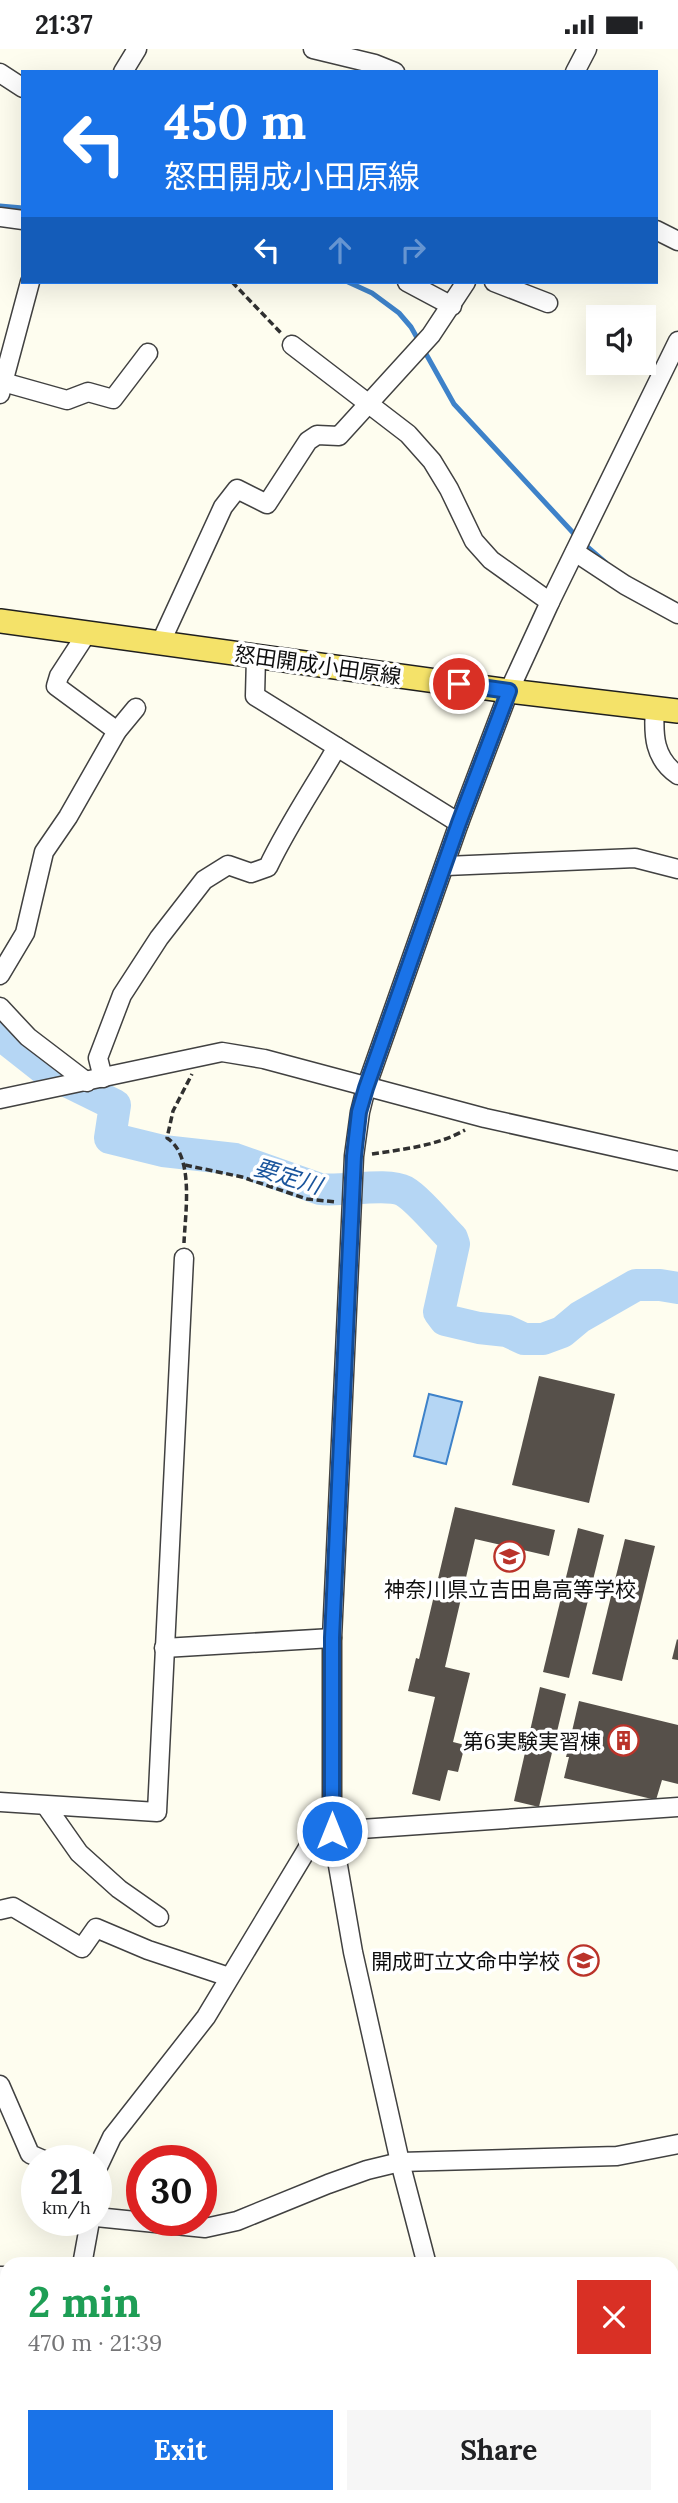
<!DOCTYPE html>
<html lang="en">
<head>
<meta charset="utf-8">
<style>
  :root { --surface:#fff; --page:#f6f6f6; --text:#202124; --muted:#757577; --accent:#1a73e8 }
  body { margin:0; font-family:Lora,"Noto Sans JP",serif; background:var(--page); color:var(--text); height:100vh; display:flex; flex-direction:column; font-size:26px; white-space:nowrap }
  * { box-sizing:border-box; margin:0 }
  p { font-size:23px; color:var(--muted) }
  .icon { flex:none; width:38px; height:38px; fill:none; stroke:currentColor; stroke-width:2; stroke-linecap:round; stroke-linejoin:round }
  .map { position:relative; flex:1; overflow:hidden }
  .details { position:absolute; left:0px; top:2208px; width:679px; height:247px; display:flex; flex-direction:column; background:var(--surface); border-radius:21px 21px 0 0; box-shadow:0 7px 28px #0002 }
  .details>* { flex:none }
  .guide { position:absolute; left:21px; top:21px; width:637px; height:214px; border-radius:0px; box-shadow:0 7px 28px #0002; background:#1a73e8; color:#fff; overflow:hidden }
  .buttons { position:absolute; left:586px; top:256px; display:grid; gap:14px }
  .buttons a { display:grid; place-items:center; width:70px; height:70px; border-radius:0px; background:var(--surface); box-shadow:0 7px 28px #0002; font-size:35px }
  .speed { position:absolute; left:21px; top:2096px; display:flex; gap:14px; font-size:35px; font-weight:700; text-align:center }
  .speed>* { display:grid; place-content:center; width:91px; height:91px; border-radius:50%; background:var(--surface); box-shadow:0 7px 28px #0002; line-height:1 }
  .speed small { font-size:18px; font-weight:400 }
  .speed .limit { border:10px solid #d22; background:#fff; color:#111 }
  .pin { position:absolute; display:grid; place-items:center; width:60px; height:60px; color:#fff; margin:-30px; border:4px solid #fff; border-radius:50%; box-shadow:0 2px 7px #0007 }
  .me { position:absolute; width:77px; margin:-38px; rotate:0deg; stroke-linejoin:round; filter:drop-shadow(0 0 5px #0008) }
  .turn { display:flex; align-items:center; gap:24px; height:147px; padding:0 28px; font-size:32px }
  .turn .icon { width:91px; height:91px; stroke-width:2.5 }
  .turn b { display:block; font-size:49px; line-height:60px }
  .lanes { display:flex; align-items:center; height:66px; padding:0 28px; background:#0003; justify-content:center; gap:35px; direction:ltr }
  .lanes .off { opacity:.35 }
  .round { display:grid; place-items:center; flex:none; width:74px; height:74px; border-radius:0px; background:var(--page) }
  .head { display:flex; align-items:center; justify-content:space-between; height:119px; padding:0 28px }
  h1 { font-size:42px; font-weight:700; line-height:52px; color:#1e9e55 }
  .action { display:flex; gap:14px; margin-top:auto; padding:14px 28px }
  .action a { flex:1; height:80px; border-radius:0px; background:var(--accent); color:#fff; font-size:28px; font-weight:700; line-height:80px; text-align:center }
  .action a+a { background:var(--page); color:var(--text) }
  .status { display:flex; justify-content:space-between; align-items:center; height:49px; padding:0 35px; background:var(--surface); direction:ltr }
  .status svg { height:19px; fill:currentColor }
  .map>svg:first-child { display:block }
</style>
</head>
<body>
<div class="status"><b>21:37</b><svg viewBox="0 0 49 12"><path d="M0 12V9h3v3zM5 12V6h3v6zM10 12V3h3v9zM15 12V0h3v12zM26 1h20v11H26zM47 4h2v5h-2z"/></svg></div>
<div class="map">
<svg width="678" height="2454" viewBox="0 0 678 2454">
  <rect width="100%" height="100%" fill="#fefdef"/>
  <polygon fill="#b5d6f4" stroke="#3e82c9" stroke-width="2" points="429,1345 462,1353 446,1415 414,1407"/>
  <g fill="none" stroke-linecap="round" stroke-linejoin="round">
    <g stroke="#3e82c9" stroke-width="5">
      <polyline points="0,157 23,159"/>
      <polyline points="348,233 372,244 399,264 411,278 454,355 577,488"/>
      <polyline points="584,495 606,514"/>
    </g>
    <path stroke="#b5d6f4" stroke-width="32" d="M 0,985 L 48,1023 L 115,1056 L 110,1089 L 163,1102 L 235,1110 L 320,1140 C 341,1143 388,1133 404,1142 C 418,1150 440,1177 452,1189 L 454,1195 L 439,1263 L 445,1271 L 479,1279 L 507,1282 L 524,1290 L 543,1290 L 562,1283 L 580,1268 L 636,1236 L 660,1236 L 678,1239"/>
  </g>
  <g fill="#56504a">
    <polygon points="539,1327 615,1345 589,1454 512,1436"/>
    <polygon points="455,1458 555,1481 549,1507 475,1490 445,1618 470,1624 453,1693 465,1696 458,1723 448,1721 440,1752 412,1745 435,1648 408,1642 416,1609 419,1610"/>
    <polygon points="578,1479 604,1486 569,1629 543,1623"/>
    <polygon points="625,1490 655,1497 622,1632 592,1625"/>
    <polygon points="677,1590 678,1591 678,1611 672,1610"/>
    <polygon points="540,1638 566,1645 539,1758 514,1752"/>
    <polygon points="579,1652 678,1676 678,1735 662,1731 656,1751 564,1729 569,1708 566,1708"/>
  </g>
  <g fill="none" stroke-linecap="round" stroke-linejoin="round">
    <defs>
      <g id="minor">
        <polyline points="313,0 375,15 395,23"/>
        <polyline points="123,23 137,0"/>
        <polyline points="575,23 587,0"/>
        <polyline points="0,24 23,39"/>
        <polyline points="0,168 23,171"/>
        <polyline points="656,181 678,192"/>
        <polyline points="407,233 452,257"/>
        <polyline points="494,233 548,254"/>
        <polyline points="292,296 408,385 432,412 449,440 474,492 491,511 550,553"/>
        <polyline points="3,333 67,351 88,343 113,350 148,304"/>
        <polyline points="0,345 30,233"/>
        <polyline points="575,503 625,536 678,565"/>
        <polyline points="87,584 59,627 56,637 117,682"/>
        <polyline points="160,595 223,458 237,440 267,455 308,392 317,386 339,387 431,286 466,233"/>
        <polyline points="256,608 255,647 459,774"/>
        <path d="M 655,659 C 653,686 654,710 678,726"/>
        <polyline points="446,817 635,809 678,820"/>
        <polyline points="0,926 25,884 44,803 68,768 117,682 136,659"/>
        <polyline points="0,958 28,988 87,1033"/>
        <path d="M 103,1029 L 98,1009 L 122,946 L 159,889 L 204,831 L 228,816 L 251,824 L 268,818 C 288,776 314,738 337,698"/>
        <polyline points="0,1050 222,1003 264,1010 485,1069 678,1112"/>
        <polyline points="164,1599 332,1589"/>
        <polyline points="0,1753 157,1763 184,1209"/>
        <polyline points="46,1757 79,1804 119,1840 159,1868"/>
        <polyline points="0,1861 13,1858 82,1899 96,1879 148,1901 229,1928"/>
        <polyline points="0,2036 30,2105 46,2112"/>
        <polyline points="96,2122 112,2088 206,1968 309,1797 332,1782 678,1758"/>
        <polyline points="96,2168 205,2179 237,2172 328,2135 367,2121 400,2113 617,2107 678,2095"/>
        <polyline points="82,2216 90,2172"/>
        <polyline points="427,2216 400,2113 353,1903 332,1782 332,1589 354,1107 360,1063 366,1039 459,774 509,642 550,553 678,292"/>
        <polyline points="0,2227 7,2227"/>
        <polyline points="0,2395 7,2396"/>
        <polyline points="672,2416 678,2416"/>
        <polyline points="82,2448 88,2454"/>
        <polyline points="344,2448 348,2454"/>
        <polyline points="158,2454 166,2448"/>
        <polyline points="465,2454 474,2448"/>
      </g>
      <polyline id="major" points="0,572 509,642 678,662"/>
    </defs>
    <use href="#minor" stroke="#414141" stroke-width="21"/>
    <use href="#major" stroke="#1f1f1f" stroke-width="26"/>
    <g stroke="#303030" stroke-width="3.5" stroke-dasharray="7 3.5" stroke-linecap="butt">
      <polyline points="232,233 281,284"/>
      <path d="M 372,1105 C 404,1100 437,1097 465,1081"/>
      <polyline points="185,1116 242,1128 307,1150 336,1153"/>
      <path d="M 184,1194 C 185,1165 195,1107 167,1089 L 173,1062 L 192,1025"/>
    </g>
    <use href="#minor" stroke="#fff" stroke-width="18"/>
    <use href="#major" stroke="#f4e269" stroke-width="23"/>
  </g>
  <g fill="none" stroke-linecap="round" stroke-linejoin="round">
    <defs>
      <polyline id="route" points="332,1782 332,1589 354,1107 359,1063 366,1039 459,774 509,642 459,635"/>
    </defs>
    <use href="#route" stroke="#114b97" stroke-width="18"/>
    <use href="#route" stroke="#1a73e8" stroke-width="12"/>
  </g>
  <defs>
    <symbol id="school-ring" viewBox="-11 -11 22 22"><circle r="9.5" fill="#fff" stroke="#ba332a" stroke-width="1.5"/><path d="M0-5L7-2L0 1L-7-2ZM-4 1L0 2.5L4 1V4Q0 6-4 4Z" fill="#ba332a"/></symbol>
    <symbol id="building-ring" viewBox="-11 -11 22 22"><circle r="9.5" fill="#fff" stroke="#ba332a" stroke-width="1.5"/><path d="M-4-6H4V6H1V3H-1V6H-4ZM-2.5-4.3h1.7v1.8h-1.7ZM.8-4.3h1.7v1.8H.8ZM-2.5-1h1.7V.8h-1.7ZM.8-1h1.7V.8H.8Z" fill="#ba332a"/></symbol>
  </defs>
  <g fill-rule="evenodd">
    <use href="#school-ring" x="492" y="1490" width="35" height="35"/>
    <use href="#building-ring" x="606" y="1674" width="35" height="35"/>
    <use href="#school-ring" x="566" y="1894" width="35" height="35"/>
  </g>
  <g text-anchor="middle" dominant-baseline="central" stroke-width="7" stroke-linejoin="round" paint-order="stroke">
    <g font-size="21" fill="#0e0e0e" stroke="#fff">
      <text transform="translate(318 616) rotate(8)">怒田開成小田原線</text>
    </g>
    <g font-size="21" fill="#0e0e0e" stroke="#fff" text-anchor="end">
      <text x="510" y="1540" text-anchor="middle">神奈川県立吉田島高等学校</text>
      <text x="601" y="1692">第6実験実習棟</text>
      <text x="560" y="1912">開成町立文命中学校</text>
    </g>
    <g font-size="23" font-style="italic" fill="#1b559c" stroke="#fff">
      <text transform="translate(288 1127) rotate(17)">要定川</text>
    </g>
  </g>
</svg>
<div class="buttons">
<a><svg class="icon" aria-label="sound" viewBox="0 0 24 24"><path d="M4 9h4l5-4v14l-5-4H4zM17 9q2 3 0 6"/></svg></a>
</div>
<div class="speed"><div>21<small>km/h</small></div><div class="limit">30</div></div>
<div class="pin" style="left:459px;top:635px;background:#d93025"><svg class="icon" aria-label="arrive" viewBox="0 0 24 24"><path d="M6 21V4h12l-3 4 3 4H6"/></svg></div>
<svg class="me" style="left:332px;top:1782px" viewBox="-20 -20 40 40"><circle r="17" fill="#1a73e8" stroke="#fff" stroke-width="3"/><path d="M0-11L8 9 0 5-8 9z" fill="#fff"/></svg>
<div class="guide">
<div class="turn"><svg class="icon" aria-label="left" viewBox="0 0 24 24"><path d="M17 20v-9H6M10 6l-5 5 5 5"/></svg><div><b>450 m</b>怒田開成小田原線</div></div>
<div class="lanes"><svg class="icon" aria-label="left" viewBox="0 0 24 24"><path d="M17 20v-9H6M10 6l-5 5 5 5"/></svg><svg class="icon off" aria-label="ahead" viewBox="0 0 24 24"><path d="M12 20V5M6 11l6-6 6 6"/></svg><svg class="icon off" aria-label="right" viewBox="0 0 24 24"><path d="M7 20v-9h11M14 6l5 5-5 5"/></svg></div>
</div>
<section class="details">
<div class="head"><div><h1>2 min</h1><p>470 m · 21:39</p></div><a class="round" style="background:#d93025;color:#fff"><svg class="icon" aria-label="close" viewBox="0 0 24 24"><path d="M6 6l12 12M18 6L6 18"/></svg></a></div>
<div class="action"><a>Exit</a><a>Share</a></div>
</section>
</div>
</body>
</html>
